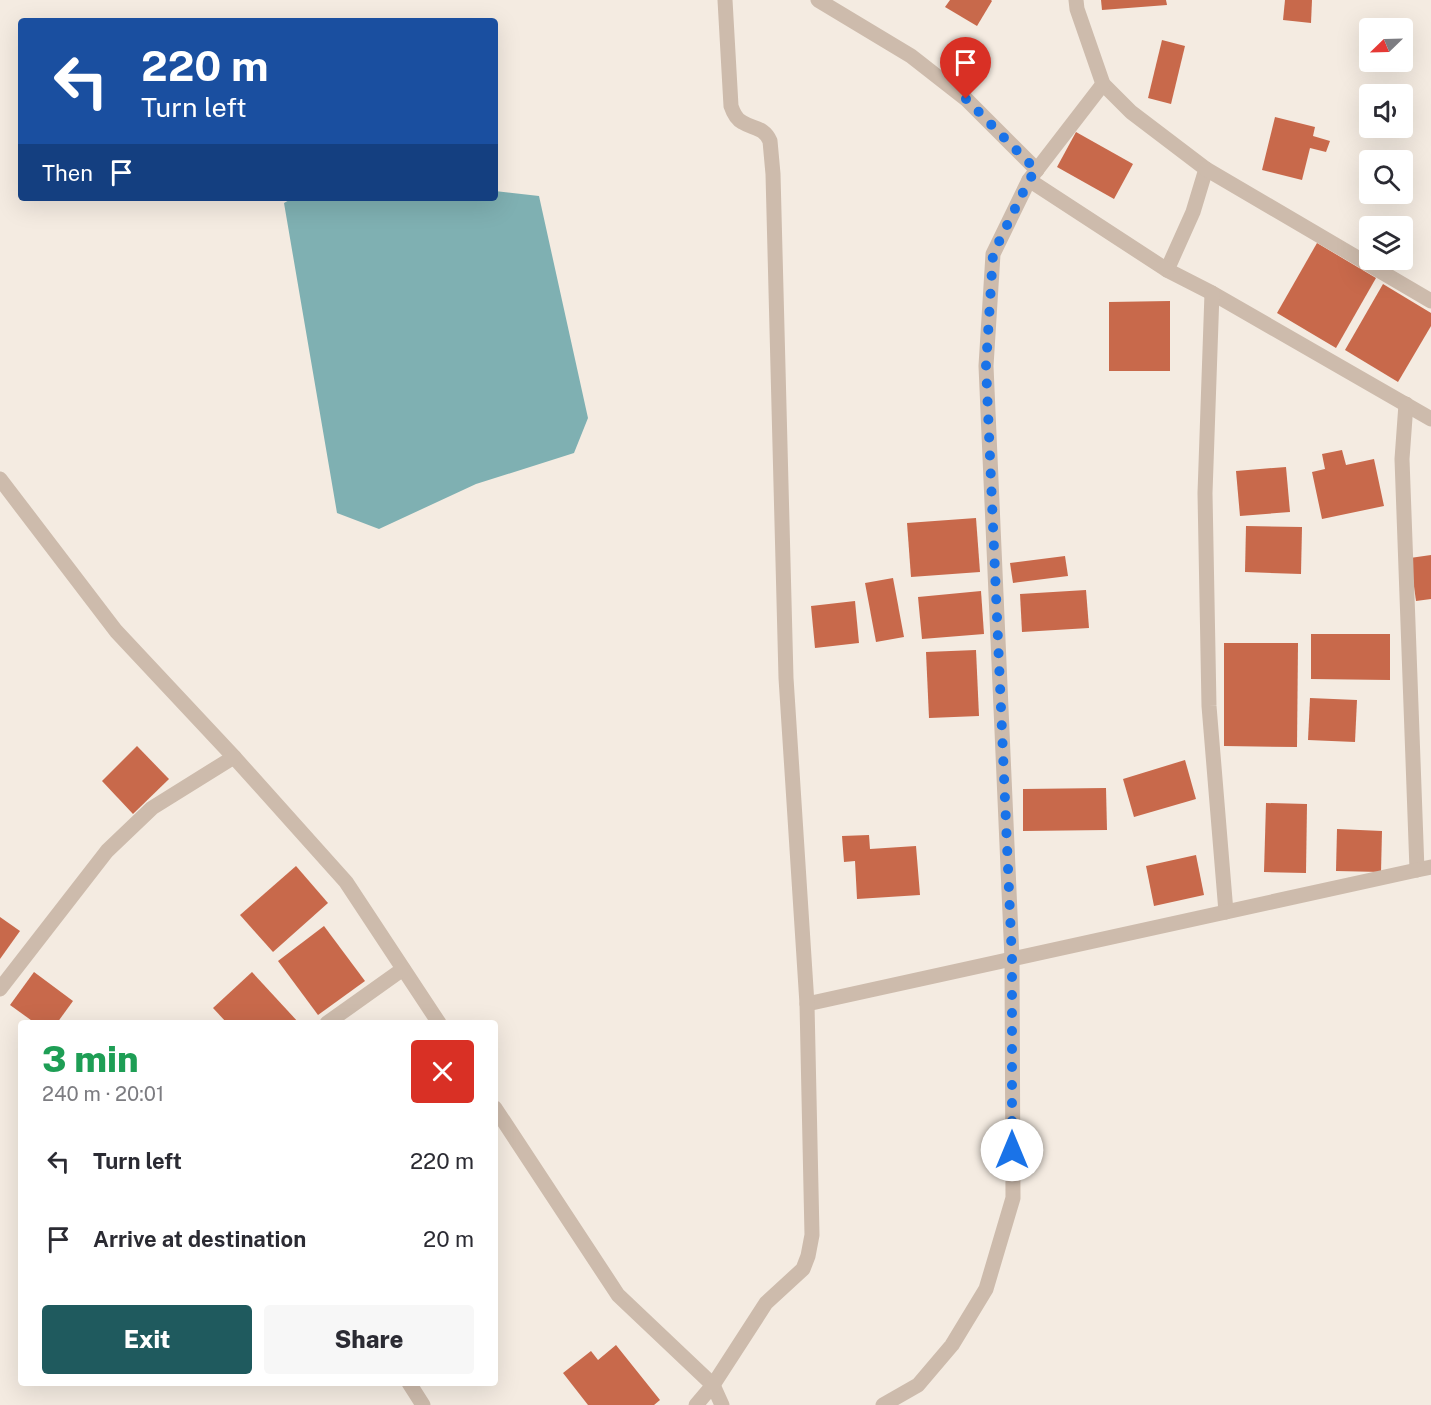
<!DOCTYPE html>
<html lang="en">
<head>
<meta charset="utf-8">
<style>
  :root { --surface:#fff; --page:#f7f7f7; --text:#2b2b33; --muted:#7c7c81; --accent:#1f5a5e }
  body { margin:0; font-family:"Public Sans",sans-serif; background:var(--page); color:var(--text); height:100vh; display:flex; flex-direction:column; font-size:22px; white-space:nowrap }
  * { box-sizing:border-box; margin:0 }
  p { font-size:20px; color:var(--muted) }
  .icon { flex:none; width:33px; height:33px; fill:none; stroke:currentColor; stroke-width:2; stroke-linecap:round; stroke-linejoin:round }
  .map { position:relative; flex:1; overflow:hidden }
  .side { position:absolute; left:18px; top:1020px; width:480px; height:366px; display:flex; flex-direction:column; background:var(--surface); border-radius:6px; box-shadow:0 6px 24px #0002 }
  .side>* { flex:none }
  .banner { position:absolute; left:18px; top:18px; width:480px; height:183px; border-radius:6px; box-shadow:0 6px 24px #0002; background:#1a4fa0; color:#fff; overflow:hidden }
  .needle { width:39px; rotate:247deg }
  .buttons { position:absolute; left:1359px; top:18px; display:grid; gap:12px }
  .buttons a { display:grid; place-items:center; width:54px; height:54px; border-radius:6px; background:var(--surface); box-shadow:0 6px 24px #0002; font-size:30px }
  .pin { position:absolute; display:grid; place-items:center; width:51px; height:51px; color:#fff; margin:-62px -26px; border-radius:50% 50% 50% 0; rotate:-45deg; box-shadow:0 0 6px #0007 }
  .pin .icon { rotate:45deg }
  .me { position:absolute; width:66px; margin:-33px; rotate:0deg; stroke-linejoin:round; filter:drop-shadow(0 0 4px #0008) }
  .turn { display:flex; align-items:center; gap:21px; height:126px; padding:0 24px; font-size:27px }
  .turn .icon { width:78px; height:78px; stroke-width:2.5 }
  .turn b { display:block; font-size:42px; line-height:51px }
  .then { display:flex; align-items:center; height:57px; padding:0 24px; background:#0003; gap:12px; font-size:22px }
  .round { display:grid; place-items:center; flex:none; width:63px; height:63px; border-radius:6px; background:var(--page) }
  .summary { display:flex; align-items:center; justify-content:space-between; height:102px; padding:0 24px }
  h1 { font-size:36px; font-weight:800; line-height:45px; color:#1e9e55 }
  .button { display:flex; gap:12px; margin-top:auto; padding:12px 24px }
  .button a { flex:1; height:69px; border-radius:6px; background:var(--accent); color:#fff; font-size:24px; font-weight:800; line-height:69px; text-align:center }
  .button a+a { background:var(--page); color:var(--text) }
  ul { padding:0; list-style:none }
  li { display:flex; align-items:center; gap:18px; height:78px; padding:0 24px }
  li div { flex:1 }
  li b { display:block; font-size:22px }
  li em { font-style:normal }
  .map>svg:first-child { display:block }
</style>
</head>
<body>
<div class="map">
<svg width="1431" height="1405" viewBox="0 0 1431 1405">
  <rect width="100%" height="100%" fill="#f4ebe1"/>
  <polygon fill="#7fb0b2" points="495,191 539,196 588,418 574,453 476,484 379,529 337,513 284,203 293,198 495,198"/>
  <g fill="#c8694b">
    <polygon points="950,0 991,0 992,1 977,26 945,7"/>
    <polygon points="1101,0 1166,0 1167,5 1102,10"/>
    <polygon points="1285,0 1312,0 1311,23 1283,20"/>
    <polygon points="1162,40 1185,46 1171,104 1148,98"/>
    <polygon points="1275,117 1315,127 1313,136 1330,141 1326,152 1310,148 1302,180 1262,170"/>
    <polygon points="1076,132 1133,164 1114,199 1057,167"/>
    <polygon points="1317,243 1376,278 1336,348 1277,313"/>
    <polygon points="1383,284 1431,313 1431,326 1398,382 1345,350"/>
    <polygon points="1170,301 1170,371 1109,371 1109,302"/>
    <polygon points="1342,450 1346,465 1374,459 1384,506 1322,519 1312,472 1325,469 1322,454"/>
    <polygon points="1286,467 1290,512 1240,516 1236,471"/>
    <polygon points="976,518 980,572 911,577 907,523"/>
    <polygon points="1246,526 1302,527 1301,574 1245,572"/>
    <polygon points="1431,555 1431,599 1416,601 1410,558"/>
    <polygon points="1065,556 1068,576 1013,583 1010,563"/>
    <polygon points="893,578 904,637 876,642 865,583"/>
    <polygon points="1086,590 1089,628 1022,632 1020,594"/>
    <polygon points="981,591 984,634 922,639 918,597"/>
    <polygon points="855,601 859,643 815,648 811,606"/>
    <polygon points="1311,634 1390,634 1390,680 1311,679"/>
    <polygon points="1224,643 1298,643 1297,747 1224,746"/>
    <polygon points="976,650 979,716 929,718 926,652"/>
    <polygon points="1310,698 1357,700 1355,742 1308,740"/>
    <polygon points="137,746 169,779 133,814 102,781"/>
    <polygon points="1185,760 1196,799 1134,817 1123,779"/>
    <polygon points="1106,788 1107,830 1023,831 1023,789"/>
    <polygon points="1266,803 1307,804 1306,873 1264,872"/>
    <polygon points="1337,829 1382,831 1381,872 1336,871"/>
    <polygon points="869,835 870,849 916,846 920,895 857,899 855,861 844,862 842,836"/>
    <polygon points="1196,855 1204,895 1154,906 1146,866"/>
    <polygon points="296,866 328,903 273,952 240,915"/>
    <polygon points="0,917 20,931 0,959"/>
    <polygon points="324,926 365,981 318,1015 278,961"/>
    <polygon points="34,972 73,1001 57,1023 35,1023 10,1005"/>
    <polygon points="252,972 299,1023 227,1023 213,1008"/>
    <polygon points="616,1345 660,1400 654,1405 588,1405 563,1373 591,1351 598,1360"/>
  </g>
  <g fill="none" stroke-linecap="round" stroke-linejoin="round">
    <g stroke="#cdbbac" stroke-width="15">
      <polyline points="818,0 911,56 966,99 1037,170"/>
      <polyline points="1076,0 1077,9 1103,84 1131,112 1206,169 1193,212 1167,270 1212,293 1431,419"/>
      <polyline points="1206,169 1431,301"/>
      <polyline points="1029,180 1167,270"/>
      <polyline points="1212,293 1205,493 1209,706 1226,912"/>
      <polyline points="1406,404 1402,459 1417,870 1431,867"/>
      <polyline points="0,479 116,631 234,757 346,882 439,1023"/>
      <polyline points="0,989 107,851 152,808 234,757"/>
      <polyline points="807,1004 1417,870"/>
      <polyline points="327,1023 403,969"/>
      <polyline points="495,1108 618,1295 713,1385 722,1405"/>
      <polyline points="409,1383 423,1405"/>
      <path d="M 696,1405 L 713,1385 L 766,1303 L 803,1269 L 808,1256 L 812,1235 L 807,1004 L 786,678 L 773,174 L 770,141 C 764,127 753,129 742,122 C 736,119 733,112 731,106 L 725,0"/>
      <polyline points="883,1405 918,1385 952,1345 986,1289 1013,1198 1012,959 986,366 993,254 1029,180 1103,84"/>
    </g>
  </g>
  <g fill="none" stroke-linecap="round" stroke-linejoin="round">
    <polyline stroke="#1a73e8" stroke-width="10" stroke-dasharray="0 18" points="966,99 1036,170 1029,180 993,254 986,366 1012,959 1012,1150"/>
  </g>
</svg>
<div class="buttons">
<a><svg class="needle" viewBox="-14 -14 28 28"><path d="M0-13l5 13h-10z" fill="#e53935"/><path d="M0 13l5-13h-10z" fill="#7c7c81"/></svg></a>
<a><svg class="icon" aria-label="sound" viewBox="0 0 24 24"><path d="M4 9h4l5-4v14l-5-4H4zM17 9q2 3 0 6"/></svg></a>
<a><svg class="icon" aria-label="search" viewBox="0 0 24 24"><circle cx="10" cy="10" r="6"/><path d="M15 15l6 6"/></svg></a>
<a><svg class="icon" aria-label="layers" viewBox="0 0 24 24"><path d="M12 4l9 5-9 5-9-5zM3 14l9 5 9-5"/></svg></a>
</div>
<div class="pin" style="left:966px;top:99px;background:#d93025"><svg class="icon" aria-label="arrive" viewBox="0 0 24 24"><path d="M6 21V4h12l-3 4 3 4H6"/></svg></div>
<svg class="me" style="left:1012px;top:1150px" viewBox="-20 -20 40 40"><circle r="19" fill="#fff"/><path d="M0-13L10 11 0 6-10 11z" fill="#1a73e8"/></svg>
<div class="banner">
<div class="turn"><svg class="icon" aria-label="left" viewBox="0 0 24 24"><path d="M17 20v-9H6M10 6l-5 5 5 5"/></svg><div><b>220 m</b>Turn left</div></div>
<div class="then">Then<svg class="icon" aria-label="arrive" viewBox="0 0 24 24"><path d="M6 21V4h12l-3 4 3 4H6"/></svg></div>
</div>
<section class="side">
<div class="summary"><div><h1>3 min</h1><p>240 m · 20:01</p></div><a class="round" style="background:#d93025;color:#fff"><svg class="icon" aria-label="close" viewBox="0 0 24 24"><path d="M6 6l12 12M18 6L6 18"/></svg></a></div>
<ul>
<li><svg class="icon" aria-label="left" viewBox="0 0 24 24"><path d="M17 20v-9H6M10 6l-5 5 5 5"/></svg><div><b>Turn left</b></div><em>220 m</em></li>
<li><svg class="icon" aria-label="arrive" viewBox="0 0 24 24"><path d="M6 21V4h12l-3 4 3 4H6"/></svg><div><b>Arrive at destination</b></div><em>20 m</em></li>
</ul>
<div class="button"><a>Exit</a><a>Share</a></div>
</section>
</div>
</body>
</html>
